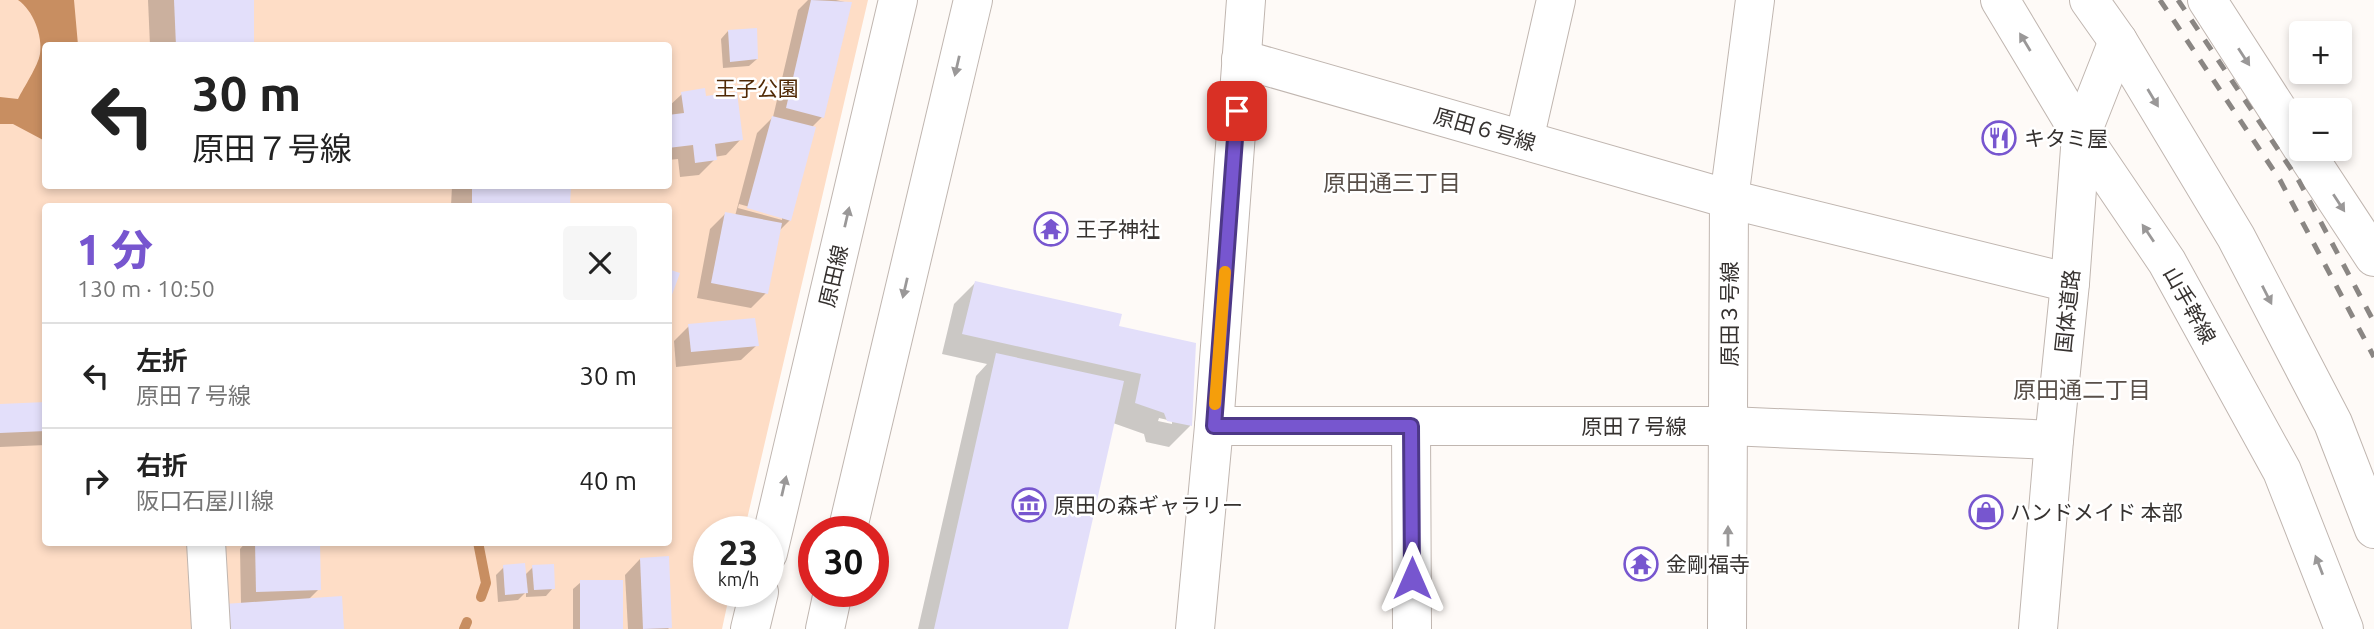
<!DOCTYPE html>
<html lang="ja">
<head>
<meta charset="utf-8">
<style>
  :root { --surface:#fff; --page:#f6f6f6; --text:#222; --muted:#767676; --line:#e0e0e0; --accent:#7756cf }
  body { margin:0; font-family:Ubuntu,"Noto Sans JP",sans-serif; background:var(--page); color:var(--text); height:100vh; display:flex; flex-direction:column; font-size:26px; white-space:nowrap }
  * { box-sizing:border-box; margin:0 }
  p { font-size:23px; color:var(--muted) }
  .icon { flex:none; width:38px; height:38px; fill:none; stroke:currentColor; stroke-width:2; stroke-linecap:round; stroke-linejoin:round }
  .map { position:relative; flex:1; overflow:hidden }
  .side { position:absolute; left:42px; top:203px; width:630px; height:343px; display:flex; flex-direction:column; background:var(--surface); border-radius:7px; box-shadow:0 4px 10px #0003 }
  .side>* { flex:none }
  .banner { position:absolute; left:42px; top:42px; width:630px; height:147px; border-radius:7px; box-shadow:0 4px 10px #0003; background:#fff; color:var(--text); overflow:hidden }
  .controls { position:absolute; left:2289px; top:21px; display:grid; gap:14px }
  .controls a { display:grid; place-items:center; width:63px; height:63px; border-radius:7px; background:var(--surface); box-shadow:0 4px 10px #0003; font-size:35px }
  .speed { position:absolute; left:693px; top:516px; display:flex; gap:14px; font-size:35px; font-weight:700; text-align:center }
  .speed>* { display:grid; place-content:center; width:91px; height:91px; border-radius:50%; background:var(--surface); box-shadow:0 4px 10px #0003; line-height:1 }
  .speed small { font-size:18px; font-weight:400 }
  .speed .limit { border:10px solid #d22; background:#fff; color:#111 }
  .pin { position:absolute; display:grid; place-items:center; width:60px; height:60px; color:#fff; margin:-30px; border-radius:14px; box-shadow:0 4px 10px #0006 }
  .me { position:absolute; width:77px; margin:-38px; rotate:0deg; stroke-linejoin:round; filter:drop-shadow(0 0 5px #0008) }
  .turn { display:flex; align-items:center; gap:24px; height:147px; padding:0 35px; font-size:32px }
  .turn .icon { width:91px; height:91px; stroke-width:2.5 }
  .turn b { display:block; font-size:49px; line-height:60px }
  .round { display:grid; place-items:center; flex:none; width:74px; height:74px; border-radius:7px; background:var(--page) }
  .summary { display:flex; align-items:center; justify-content:space-between; height:119px; padding:0 35px }
  h1 { font-size:42px; font-weight:800; line-height:52px; color:var(--accent) }
  ul { padding:0; list-style:none }
  li { display:flex; align-items:center; gap:21px; height:105px; padding:0 35px; border-top:2px solid var(--line) }
  li div { flex:1 }
  li b { display:block; font-size:26px }
  li em { font-style:normal }
  .map>svg:first-child { display:block }
</style>
</head>
<body>
<div class="map">
<svg width="2374" height="629" viewBox="0 0 2374 629">
  <rect width="100%" height="100%" fill="#fefaf7"/>
  <path fill="#feddc6" fill-rule="evenodd" d="M 0,0 L 868,0 L 744,532 L 709,532 L 709,592 L 730,592 L 722,629 L 0,629 ZM 46,46 L 668,46 L 668,186 L 46,186 ZM 46,206 L 668,206 L 668,542 L 46,542 Z"/>
  <path fill="#c88e61" d="M 18,0 L 74,0 L 78,45 L 46,46 L 45,141 L 13,124 L 0,124 L 0,97 L 18,99 C 24,87 38,66 40,54 C 43,36 33,10 18,0 Z"/>
  <g fill="#0003" fill-rule="evenodd">
    <polygon points="148,0 252,0 253,46 150,46"/>
    <path d="M 808,0 L 836,0 L 849,3 L 822,117 L 811,128 L 790,220 L 779,231 L 766,293 L 751,308 L 697,298 L 710,229 L 725,214 L 735,216 L 757,133 L 773,117 L 798,10 ZM 739,204 L 782,216 L 782,220 L 738,208 Z"/>
    <polygon points="728,31 757,59 749,66 723,68 721,39"/>
    <polygon points="682,94 705,98 741,139 726,155 714,157 715,159 699,175 680,177 678,159 668,160 668,107"/>
    <polygon points="452,186 569,186 569,206 451,206"/>
    <path d="M 975,283 L 1117,327 L 1194,345 L 1190,426 L 1169,447 L 1146,442 L 1144,434 L 1113,423 L 1066,629 L 918,629 L 976,376 L 987,364 L 942,354 L 954,304 ZM 1159,418 L 1172,421 L 1172,424 L 1158,421 Z"/>
    <polygon points="689,326 757,345 741,360 676,367 674,341"/>
    <polygon points="46,404 46,445 0,447 0,406"/>
    <polygon points="246,542 318,542 319,589 308,600 342,629 241,604 240,549"/>
    <polygon points="640,559 670,627 668,629 628,629 625,575"/>
    <polygon points="504,567 525,575 533,567 553,588 546,596 526,597 526,592 518,600 498,602 496,575"/>
    <polygon points="581,582 622,629 573,629 573,589"/>
  </g>
  <g fill="none" stroke-linecap="round" stroke-linejoin="round">
    <g stroke="#c88e61" stroke-width="10">
      <polyline points="478,542 486,583 481,597"/>
      <polyline points="464,629 467,622"/>
    </g>
  </g>
  <g fill="#e3dffa">
    <polygon points="174,0 254,0 254,46 176,46"/>
    <polygon points="811,0 852,2 824,118 786,108"/>
    <polygon points="757,28 758,59 730,62 728,30"/>
    <polygon points="705,88 706,96 737,92 743,140 715,144 717,160 695,163 693,145 668,148 668,115 684,113 681,92"/>
    <polygon points="772,116 816,127 791,221 747,208"/>
    <polygon points="472,186 571,186 570,206 472,206"/>
    <polygon points="725,212 782,223 768,294 711,283"/>
    <polygon points="668,269 680,273 669,303 668,303"/>
    <polygon points="975,281 1122,314 1119,326 1196,343 1192,426 1167,421 1164,413 1135,403 1141,374 962,334"/>
    <polygon points="755,318 759,346 691,352 688,324"/>
    <polygon points="996,353 1124,381 1068,629 934,629"/>
    <polygon points="46,402 46,431 0,433 0,404"/>
    <polygon points="255,542 320,542 321,590 256,592"/>
    <polygon points="669,556 672,628 643,629 640,558"/>
    <polygon points="525,563 528,593 505,595 503,565"/>
    <polygon points="554,564 555,589 534,590 532,565"/>
    <rect x="580" y="580" width="43" height="49"/>
    <polygon points="342,596 344,629 225,629 224,604"/>
  </g>
  <g fill="none" stroke-linecap="round" stroke-linejoin="round">
    <defs>
      <g id="minor">
        <polyline points="2000,0 2081,135 2167,262 2282,471 2344,629"/>
        <polyline points="2089,0 2118,41 2236,237 2333,423 2374,529"/>
        <polyline points="2207,0 2301,146"/>
        <polyline points="1241,59 1729,199 2070,283"/>
        <polyline points="1524,140 1556,0"/>
        <polyline points="2303,149 2374,257"/>
        <polyline points="1214,426 1729,426 2054,440"/>
        <polyline points="1411,426 1412,629"/>
        <polyline points="206,542 211,629"/>
        <polyline points="1195,629 1214,426 1246,0"/>
        <polyline points="1727,629 1729,199 1755,0"/>
        <polyline points="2038,629 2054,440 2070,283 2081,135 2118,41"/>
      </g>
      <g id="major">
        <polyline points="847,532 973,0"/>
        <polyline points="768,553 898,0"/>
        <polyline points="750,629 759,592"/>
        <polyline points="825,629 833,592"/>
      </g>
    </defs>
    <use href="#minor" stroke="#c0b6b0" stroke-width="40"/>
    <use href="#major" stroke="#c0b6b0" stroke-width="40"/>
    <use href="#minor" stroke="#fff" stroke-width="38"/>
    <use href="#major" stroke="#fff" stroke-width="38"/>
    <g stroke="#8a8683" stroke-width="5" stroke-dasharray="12 12" stroke-linecap="butt">
      <polyline points="2160,0 2280,180 2374,357"/>
      <polyline points="2178,0 2299,181 2374,322"/>
    </g>
  </g>
  <defs><path id="oneway-solid" d="M-6-.8H1V-3.2L6.5 0L1 3.2V.8H-6Z" transform="scale(1.75)"/></defs>
  <g fill="#9a9898">
    <use href="#oneway-solid" transform="translate(2025 42) rotate(-121)"/>
    <use href="#oneway-solid" transform="translate(2244 57) rotate(57)"/>
    <use href="#oneway-solid" transform="translate(957 66) rotate(103)"/>
    <use href="#oneway-solid" transform="translate(2153 98) rotate(59)"/>
    <use href="#oneway-solid" transform="translate(2339 203) rotate(57)"/>
    <use href="#oneway-solid" transform="translate(847 217) rotate(-77)"/>
    <use href="#oneway-solid" transform="translate(2148 233) rotate(-124)"/>
    <use href="#oneway-solid" transform="translate(905 288) rotate(103)"/>
    <use href="#oneway-solid" transform="translate(2267 295) rotate(63)"/>
    <use href="#oneway-solid" transform="translate(784 486) rotate(-77)"/>
    <use href="#oneway-solid" transform="translate(1728 536) rotate(-90)"/>
    <use href="#oneway-solid" transform="translate(2319 565) rotate(-111)"/>
  </g>
  <g fill="none" stroke-linecap="round" stroke-linejoin="round">
    <defs>
      <polyline id="route" points="1237,111 1214,426 1411,426 1412,578"/>
    </defs>
    <use href="#route" stroke="#4d3887" stroke-width="18"/>
    <use href="#route" stroke="#7756cf" stroke-width="12"/>
    <polyline stroke="#f59e0b" stroke-width="12" points="1215,404 1225,272"/>
  </g>
  <defs>
    <symbol id="restaurant-ring" viewBox="-11 -11 22 22"><circle r="9.5" fill="#fff" stroke="#7756cf" stroke-width="1.5"/><path d="M-5-6h1v4h1v-4h1v4h1v-4h1v5L-1.5 .5V6h-2V.5L-5-1ZM5-6V6H3V1.5H1.5Q1.5-4 5-6Z" fill="#7756cf"/></symbol>
    <symbol id="temple-ring" viewBox="-11 -11 22 22"><circle r="9.5" fill="#fff" stroke="#7756cf" stroke-width="1.5"/><path d="M0-6L5-2H3V0L6.5 2.5H4V6H1.5V3h-3V6H-4V2.5H-6.5L-3 0V-2H-5Z" fill="#7756cf"/></symbol>
    <symbol id="museum-ring" viewBox="-11 -11 22 22"><circle r="9.5" fill="#fff" stroke="#7756cf" stroke-width="1.5"/><path d="M0-6L6-3V-2H-6V-3ZM-5-1h2V3h-2ZM-1-1h2V3h-2ZM3-1h2V3H3ZM-6 4H6V6H-6Z" fill="#7756cf"/></symbol>
    <symbol id="shop-ring" viewBox="-11 -11 22 22"><circle r="9.5" fill="#fff" stroke="#7756cf" stroke-width="1.5"/><path d="M-5-2.5h2.3a2.7 3.5 0 0 1 5.4 0H5L5.5 6h-11ZM-1.5-2.5h3a1.5 2.3 0 0 0-3 0Z" fill="#7756cf"/></symbol>
  </defs>
  <g fill-rule="evenodd">
    <use href="#restaurant-ring" x="1980" y="119" width="38" height="38"/>
    <use href="#temple-ring" x="1032" y="210" width="38" height="38"/>
    <use href="#museum-ring" x="1010" y="486" width="38" height="38"/>
    <use href="#shop-ring" x="1967" y="493" width="38" height="38"/>
    <use href="#temple-ring" x="1622" y="545" width="38" height="38"/>
  </g>
  <g text-anchor="middle" dominant-baseline="central" stroke-width="5" stroke-linejoin="round" paint-order="stroke">
    <g font-size="21" fill="#502905" stroke="#fff">
      <text x="757" y="88">王子公園</text>
    </g>
    <g font-size="21" fill="#363230" stroke="#fff">
      <text transform="translate(1485 129) rotate(16)">原田６号線</text>
      <text transform="translate(833 276) rotate(-77)">原田線</text>
      <text transform="translate(2190 305) rotate(61)">山手幹線</text>
      <text transform="translate(2067 311) rotate(-84)">国体道路</text>
      <text transform="translate(1729 314) rotate(-90)">原田３号線</text>
      <text x="1634" y="426">原田７号線</text>
    </g>
    <g font-size="21" fill="#363230" stroke="#fff" text-anchor="start">
      <text x="2024" y="138">キタミ屋</text>
      <text x="1076" y="229">王子神社</text>
      <text x="1054" y="505">原田の森ギャラリー</text>
      <text x="2010" y="512">ハンドメイド 本部</text>
      <text x="1666" y="564">金剛福寺</text>
    </g>
    <g font-size="23" fill="#59504a" stroke="#fff">
      <text x="1392" y="182">原田通三丁目</text>
      <text x="2082" y="389">原田通二丁目</text>
    </g>
  </g>
</svg>
<div class="controls">
<a>+</a>
<a>−</a>
</div>
<div class="speed"><div>23<small>km/h</small></div><div class="limit">30</div></div>
<div class="pin" style="left:1237px;top:111px;background:#d93025"><svg class="icon" aria-label="arrive" viewBox="0 0 24 24"><path d="M6 21V4h12l-3 4 3 4H6"/></svg></div>
<svg class="me" style="left:1412px;top:578px" viewBox="-20 -20 40 40"><path d="M0-17L14 15 0 8-14 15z" fill="#7756cf" stroke="#fff" stroke-width="4"/></svg>
<div class="banner">
<div class="turn"><svg class="icon" aria-label="left" viewBox="0 0 24 24"><path d="M17 20v-9H6M10 6l-5 5 5 5"/></svg><div><b>30 m</b>原田７号線</div></div>
</div>
<section class="side">
<div class="summary"><div><h1>1 分</h1><p>130 m · 10:50</p></div><a class="round"><svg class="icon" aria-label="close" viewBox="0 0 24 24"><path d="M6 6l12 12M18 6L6 18"/></svg></a></div>
<ul>
<li><svg class="icon" aria-label="left" viewBox="0 0 24 24"><path d="M17 20v-9H6M10 6l-5 5 5 5"/></svg><div><b>左折</b><p>原田７号線</p></div><em>30 m</em></li>
<li><svg class="icon" aria-label="right" viewBox="0 0 24 24"><path d="M7 20v-9h11M14 6l5 5-5 5"/></svg><div><b>右折</b><p>阪口石屋川線</p></div><em>40 m</em></li>
</ul>
</section>
</div>
</body>
</html>
